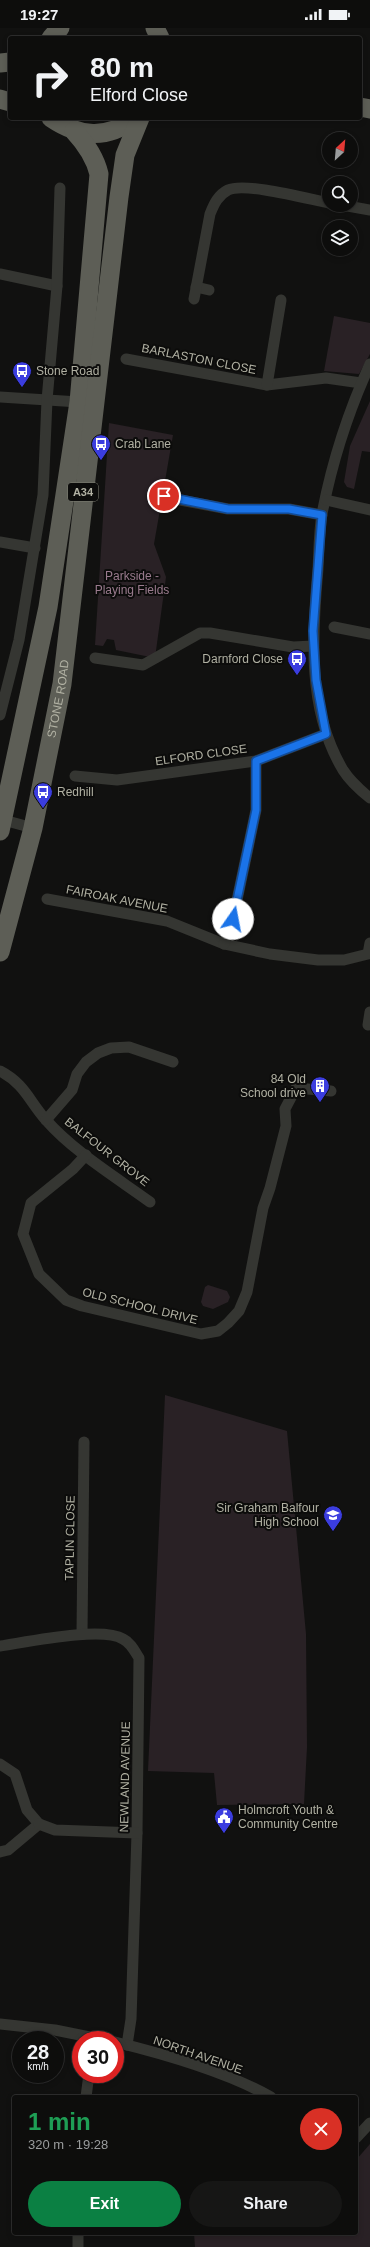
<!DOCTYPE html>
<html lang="en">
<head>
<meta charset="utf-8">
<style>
  :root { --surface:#0d0d0c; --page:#161615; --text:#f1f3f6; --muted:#9a9c9d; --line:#2d2d2d; --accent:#0b8043 }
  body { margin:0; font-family:Helvetica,sans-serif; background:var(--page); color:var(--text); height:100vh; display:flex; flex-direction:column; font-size:15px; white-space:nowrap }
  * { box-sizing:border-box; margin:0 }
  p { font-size:13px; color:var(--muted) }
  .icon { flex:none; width:22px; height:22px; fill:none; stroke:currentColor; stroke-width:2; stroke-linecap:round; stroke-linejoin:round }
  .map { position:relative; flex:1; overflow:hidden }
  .panel { position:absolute; left:12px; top:2067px; width:346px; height:140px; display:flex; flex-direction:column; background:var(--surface); border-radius:4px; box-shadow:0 2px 6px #0003,0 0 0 1px var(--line) }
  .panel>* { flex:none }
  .hud { position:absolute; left:8px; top:8px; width:354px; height:84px; border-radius:4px; box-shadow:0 2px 6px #0003,0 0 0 1px var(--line); background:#0d0d0c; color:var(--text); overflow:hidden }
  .needle { width:26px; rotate:26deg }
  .fabs { position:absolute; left:322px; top:104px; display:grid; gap:8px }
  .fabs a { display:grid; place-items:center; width:36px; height:36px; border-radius:50%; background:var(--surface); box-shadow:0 2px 6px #0003,0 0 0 1px var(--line); font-size:20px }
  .speed { position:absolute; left:12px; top:2003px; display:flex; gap:8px; font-size:20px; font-weight:700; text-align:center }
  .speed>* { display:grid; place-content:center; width:52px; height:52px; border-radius:50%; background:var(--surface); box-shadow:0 2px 6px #0003,0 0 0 1px var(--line); line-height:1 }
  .speed small { font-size:10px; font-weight:400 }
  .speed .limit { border:6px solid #d22; background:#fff; color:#111 }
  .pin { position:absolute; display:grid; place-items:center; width:34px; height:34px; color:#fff; margin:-17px; border:2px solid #fff; border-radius:50%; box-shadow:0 1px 4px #0007 }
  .me { position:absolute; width:44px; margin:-22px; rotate:12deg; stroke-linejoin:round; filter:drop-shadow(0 0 3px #0008) }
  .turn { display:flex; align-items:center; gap:14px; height:84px; padding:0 16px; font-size:18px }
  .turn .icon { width:52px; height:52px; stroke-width:2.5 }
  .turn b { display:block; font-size:28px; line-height:34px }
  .round { display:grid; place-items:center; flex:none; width:42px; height:42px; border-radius:21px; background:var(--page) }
  .summary { display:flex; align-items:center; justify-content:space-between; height:68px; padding:0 16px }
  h1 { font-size:24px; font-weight:700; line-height:30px; color:#1e9e55 }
  .button { display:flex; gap:8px; margin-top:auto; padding:8px 16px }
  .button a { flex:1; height:46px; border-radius:24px; background:var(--accent); color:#fff; font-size:16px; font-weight:700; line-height:46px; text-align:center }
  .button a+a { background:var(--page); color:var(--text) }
  .status { display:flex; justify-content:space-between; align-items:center; height:28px; padding:0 20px; background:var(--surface); direction:ltr }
  .status svg { height:11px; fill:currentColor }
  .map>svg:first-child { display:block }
</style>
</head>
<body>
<div class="status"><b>19:27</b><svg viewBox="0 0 49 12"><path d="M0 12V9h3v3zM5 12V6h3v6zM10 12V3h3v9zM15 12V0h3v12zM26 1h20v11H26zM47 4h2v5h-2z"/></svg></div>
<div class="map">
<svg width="370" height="2219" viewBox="0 0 370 2219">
  <rect width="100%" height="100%" fill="#111110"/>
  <g fill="#292125">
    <polygon points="334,288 370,295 370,326 359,346 324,343"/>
    <polygon points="370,373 370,424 362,423 354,461 347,459 344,454 350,418"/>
    <polygon points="109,395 173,407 154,516 166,549 155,630 116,622 114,612 107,611 103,618 95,617"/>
    <polygon points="208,1257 227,1263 230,1269 228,1274 213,1281 203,1278 201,1274 205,1259"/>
    <polygon points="165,1367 287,1403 306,1606 307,1719 304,1776 217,1777 214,1745 148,1743"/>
    <polygon points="370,2116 370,2219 195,2219 194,2205 356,2205 356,2132"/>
  </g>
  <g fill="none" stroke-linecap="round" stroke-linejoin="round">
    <g stroke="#353632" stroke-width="11">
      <polyline points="342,177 370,182"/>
      <polyline points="0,246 57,258"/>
      <polyline points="196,259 209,262"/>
      <path d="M 194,271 L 210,186 C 214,176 218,167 228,162 C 245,154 308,171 329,175"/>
      <polyline points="126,331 267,357 326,350 361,355"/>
      <path d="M 370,336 C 348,384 332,434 322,486 C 319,504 319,523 318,541 C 312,607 307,682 343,742 C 350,753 360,762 370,770"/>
      <polyline points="267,357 281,272"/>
      <polyline points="0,369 79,374"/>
      <polyline points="164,469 228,481 289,481 322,487"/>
      <polyline points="326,472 370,482"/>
      <polyline points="0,514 35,520"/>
      <polyline points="334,599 370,606"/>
      <polyline points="95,630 143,637 200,605 210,605 293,619 313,618"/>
      <polyline points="0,687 19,612 43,467 47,372 57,258 60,160"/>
      <polyline points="75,748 117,752 256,733 326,706"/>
      <polyline points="0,791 33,800"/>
      <polyline points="47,871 167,893 224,916 270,926 318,932 344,932 368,926 370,915"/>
      <polyline points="224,916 233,891 256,782 256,733"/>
      <polyline points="368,997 370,984"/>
      <path d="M 0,1043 C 25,1056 29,1073 46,1092 C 73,1123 117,1150 150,1174"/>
      <polyline points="46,1092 72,1062 77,1046 86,1034 98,1025 111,1020 129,1019 173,1034"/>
      <polyline points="86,1127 73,1141 31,1175 23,1206 39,1246 66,1272 82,1278 201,1306 218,1303 228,1295 239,1283 247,1264 263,1180 270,1160 286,1098 285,1081 296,1060 331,1063"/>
      <polyline points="82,1606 84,1414"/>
      <path d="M 0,1618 C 27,1614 102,1598 123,1611 C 131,1615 134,1622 139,1630 L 137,1805 L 131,1991 L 127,2017"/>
      <polyline points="0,1736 15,1746 27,1782 39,1796 8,1822 0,1824"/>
      <polyline points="39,1796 55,1802 137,1805"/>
      <polyline points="0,1996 55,2002 105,2012"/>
      <path d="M 115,2014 C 164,2026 227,2044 271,2069"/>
      <polyline points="86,2069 89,2046"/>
      <polyline points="356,2110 370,2095"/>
      <polyline points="78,2205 78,2219"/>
    </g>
    <g stroke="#5d5e56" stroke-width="19">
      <polyline points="155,0 160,10"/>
      <polyline points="51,10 60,0"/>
      <polyline points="0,35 10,34"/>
      <polyline points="0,71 10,74"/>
      <polyline points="360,79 370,81"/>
      <path d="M 51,90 C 79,109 107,112 135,90"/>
      <path d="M 0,803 L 48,579 L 79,374 L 99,146 C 95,129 86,116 74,103"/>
      <path id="s1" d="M 0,924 L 33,800 L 62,656 L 119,169 L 125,127 L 140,90"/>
    </g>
  </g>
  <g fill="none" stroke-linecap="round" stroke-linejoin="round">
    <defs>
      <polyline id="route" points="164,468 228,481 289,481 322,487 313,603 316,652 326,706 256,733 256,782 233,891"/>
    </defs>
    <use href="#route" stroke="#114b97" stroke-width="10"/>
    <use href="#route" stroke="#1a73e8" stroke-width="7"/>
  </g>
  <defs>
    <symbol id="bus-pin" viewBox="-11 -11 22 30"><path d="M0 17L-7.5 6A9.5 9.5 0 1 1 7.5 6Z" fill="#3b3ddf" stroke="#0c0c0b"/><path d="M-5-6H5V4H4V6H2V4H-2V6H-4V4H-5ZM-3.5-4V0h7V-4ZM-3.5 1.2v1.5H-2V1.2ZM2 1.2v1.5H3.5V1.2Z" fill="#fff"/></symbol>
    <symbol id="building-pin" viewBox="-11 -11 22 30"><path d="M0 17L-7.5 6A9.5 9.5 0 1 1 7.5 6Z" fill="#3b3ddf" stroke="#0c0c0b"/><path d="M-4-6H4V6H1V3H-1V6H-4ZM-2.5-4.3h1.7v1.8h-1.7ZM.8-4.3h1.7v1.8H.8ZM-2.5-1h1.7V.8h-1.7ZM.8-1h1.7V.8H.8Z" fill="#fff"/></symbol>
    <symbol id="school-pin" viewBox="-11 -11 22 30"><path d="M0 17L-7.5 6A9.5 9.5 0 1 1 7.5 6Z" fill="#3b3ddf" stroke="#0c0c0b"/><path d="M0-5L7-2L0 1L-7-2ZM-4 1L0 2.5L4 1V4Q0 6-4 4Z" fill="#fff"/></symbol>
    <symbol id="civic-pin" viewBox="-11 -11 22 30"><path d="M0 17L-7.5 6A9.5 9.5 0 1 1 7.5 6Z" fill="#3b3ddf" stroke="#0c0c0b"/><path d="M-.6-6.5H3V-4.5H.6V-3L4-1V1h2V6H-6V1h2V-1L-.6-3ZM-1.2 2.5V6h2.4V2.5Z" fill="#fff"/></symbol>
  </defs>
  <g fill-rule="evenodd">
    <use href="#bus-pin" x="11" y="332" width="22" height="30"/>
    <use href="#bus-pin" x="90" y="405" width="22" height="30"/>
    <use href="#bus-pin" x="286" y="620" width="22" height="30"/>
    <use href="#bus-pin" x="32" y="753" width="22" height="30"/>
    <use href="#building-pin" x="309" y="1047" width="22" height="30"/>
    <use href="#school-pin" x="322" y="1476" width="22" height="30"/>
    <use href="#civic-pin" x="213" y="1778" width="22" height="30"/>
  </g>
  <g text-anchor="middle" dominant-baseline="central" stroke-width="4" stroke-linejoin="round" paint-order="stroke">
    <rect fill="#0c0c0b" stroke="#808075" stroke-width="1" x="68" y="455" width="30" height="18" rx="3"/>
    <g font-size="11" font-weight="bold" fill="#b1b1a3">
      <text x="83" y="464">A34</text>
    </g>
    <g font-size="12" fill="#b1b1a3" stroke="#0c0c0b">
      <text transform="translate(199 331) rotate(11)">BARLASTON CLOSE</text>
      <text stroke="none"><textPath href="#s1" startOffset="260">STONE ROAD</textPath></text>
      <text transform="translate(201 727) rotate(-8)">ELFORD CLOSE</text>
      <text transform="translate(117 871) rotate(11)">FAIROAK AVENUE</text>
      <text transform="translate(107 1124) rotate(38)">BALFOUR GROVE</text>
      <text transform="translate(140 1278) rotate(14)">OLD SCHOOL DRIVE</text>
      <text transform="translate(70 1510) rotate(-89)">TAPLIN CLOSE</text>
      <text transform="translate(125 1749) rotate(-89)">NEWLAND AVENUE</text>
      <text transform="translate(198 2027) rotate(19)">NORTH AVENUE</text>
    </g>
    <g font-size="12" fill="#b1b1a3" stroke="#0c0c0b" text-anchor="start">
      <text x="36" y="343">Stone Road</text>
      <text x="115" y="416">Crab Lane</text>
      <text x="283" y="631" text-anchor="end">Darnford Close</text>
      <text x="57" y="764">Redhill</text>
      <text x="306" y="1051" text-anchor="end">84 Old<tspan x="306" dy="14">School drive</tspan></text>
      <text x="319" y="1480" text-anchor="end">Sir Graham Balfour<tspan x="319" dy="14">High School</tspan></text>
      <text x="238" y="1782">Holmcroft Youth &amp;<tspan x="238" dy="14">Community Centre</tspan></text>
    </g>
    <g font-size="12" fill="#9a7b8e" stroke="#0c0c0b">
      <text x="132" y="548">Parkside -<tspan x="132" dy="14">Playing Fields</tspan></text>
    </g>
  </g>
</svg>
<div class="fabs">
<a><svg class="needle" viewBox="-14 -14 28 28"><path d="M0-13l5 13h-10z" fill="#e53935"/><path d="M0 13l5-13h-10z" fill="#9a9c9d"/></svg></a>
<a><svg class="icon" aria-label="search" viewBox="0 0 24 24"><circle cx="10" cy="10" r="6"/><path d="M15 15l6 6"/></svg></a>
<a><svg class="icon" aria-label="layers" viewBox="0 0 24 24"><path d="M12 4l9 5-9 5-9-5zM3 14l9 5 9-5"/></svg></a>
</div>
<div class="speed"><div>28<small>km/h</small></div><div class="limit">30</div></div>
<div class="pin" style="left:164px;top:468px;background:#d93025"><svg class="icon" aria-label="arrive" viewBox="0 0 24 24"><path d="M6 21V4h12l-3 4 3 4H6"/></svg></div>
<svg class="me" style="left:233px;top:891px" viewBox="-20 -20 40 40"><circle r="19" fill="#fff"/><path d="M0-13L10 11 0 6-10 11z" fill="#1a73e8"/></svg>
<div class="hud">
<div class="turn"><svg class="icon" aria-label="right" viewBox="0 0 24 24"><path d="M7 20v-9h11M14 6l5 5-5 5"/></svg><div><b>80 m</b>Elford Close</div></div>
</div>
<section class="panel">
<div class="summary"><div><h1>1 min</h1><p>320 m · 19:28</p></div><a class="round" style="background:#d93025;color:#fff"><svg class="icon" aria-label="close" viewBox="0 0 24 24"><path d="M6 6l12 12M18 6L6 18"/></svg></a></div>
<div class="button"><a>Exit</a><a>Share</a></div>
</section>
</div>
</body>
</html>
